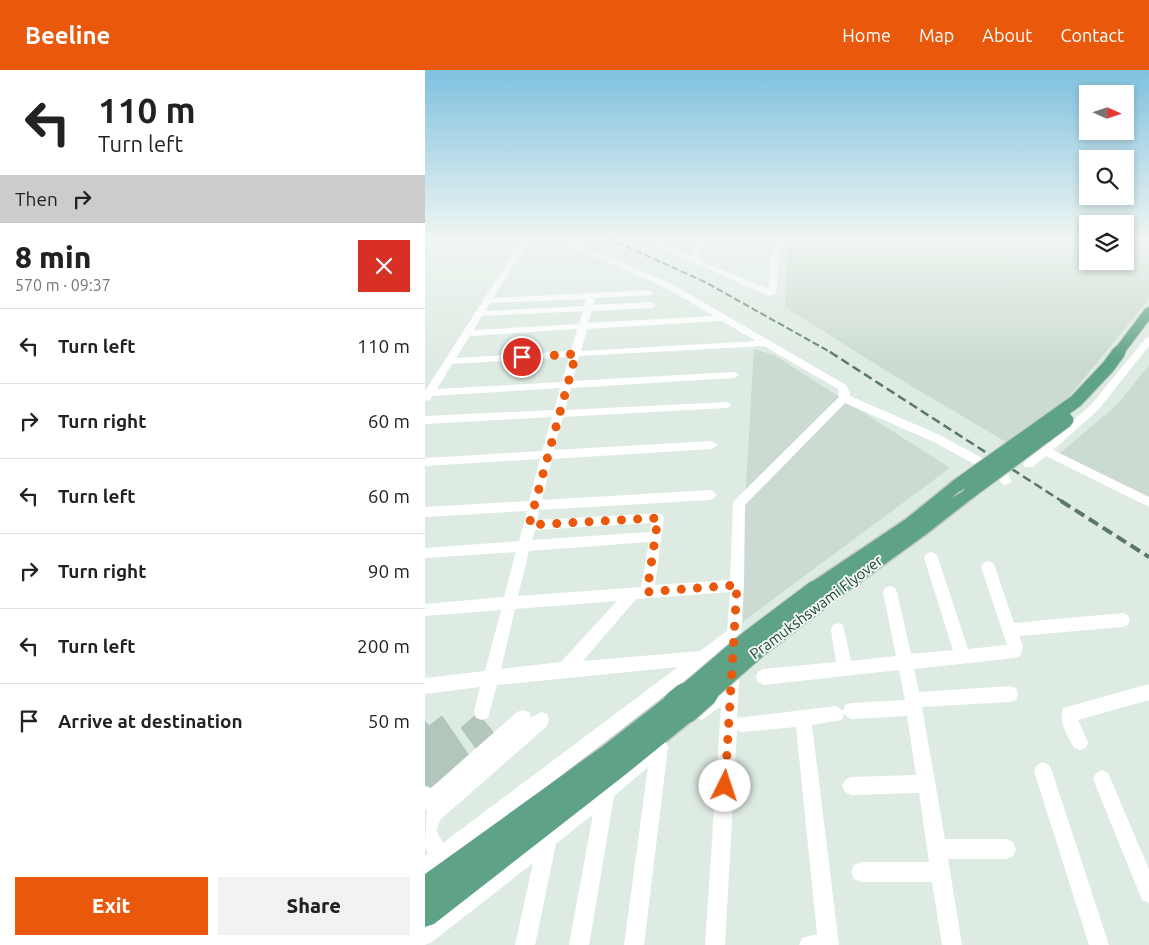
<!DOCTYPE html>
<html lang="en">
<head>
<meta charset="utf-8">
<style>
  :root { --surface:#fff; --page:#f2f2f2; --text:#222; --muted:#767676; --line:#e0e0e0; --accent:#ea580c }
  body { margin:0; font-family:Ubuntu,sans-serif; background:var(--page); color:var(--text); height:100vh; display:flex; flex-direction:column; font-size:19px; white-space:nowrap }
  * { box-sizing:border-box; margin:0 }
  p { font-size:16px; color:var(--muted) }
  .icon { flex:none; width:28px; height:28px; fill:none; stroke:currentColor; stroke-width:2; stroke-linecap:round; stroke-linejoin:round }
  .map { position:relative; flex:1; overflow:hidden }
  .details { display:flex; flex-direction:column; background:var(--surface); width:425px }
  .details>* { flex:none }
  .banner { background:#fff; color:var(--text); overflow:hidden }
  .needle { width:32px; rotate:93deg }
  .tools { position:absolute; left:654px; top:15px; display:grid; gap:10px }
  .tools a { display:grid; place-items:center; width:55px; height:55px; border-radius:0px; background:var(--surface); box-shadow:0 2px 8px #0003; font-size:25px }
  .pin { position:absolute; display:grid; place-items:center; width:42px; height:42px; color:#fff; margin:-21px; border:2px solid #fff; border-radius:50%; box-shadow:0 1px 5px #0007 }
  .me { position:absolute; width:55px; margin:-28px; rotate:4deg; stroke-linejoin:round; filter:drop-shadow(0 0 4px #0008) }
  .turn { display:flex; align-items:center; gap:18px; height:105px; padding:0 15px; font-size:22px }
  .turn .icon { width:65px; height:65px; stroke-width:2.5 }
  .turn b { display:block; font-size:35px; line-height:42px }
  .then { display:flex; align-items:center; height:48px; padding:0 15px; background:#0003; gap:10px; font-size:19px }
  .round { display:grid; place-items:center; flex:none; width:52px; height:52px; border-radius:0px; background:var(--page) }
  .overview { display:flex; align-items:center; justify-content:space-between; height:85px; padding:0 15px }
  h1 { font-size:30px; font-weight:800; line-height:38px }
  .action { display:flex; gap:10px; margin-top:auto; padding:10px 15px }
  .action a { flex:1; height:58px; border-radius:0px; background:var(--accent); color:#fff; font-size:20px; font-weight:800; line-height:58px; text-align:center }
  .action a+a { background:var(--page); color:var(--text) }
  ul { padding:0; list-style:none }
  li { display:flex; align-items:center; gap:15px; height:75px; padding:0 15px; border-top:1px solid var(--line) }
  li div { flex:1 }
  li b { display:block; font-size:19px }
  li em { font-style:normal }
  header { display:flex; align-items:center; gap:30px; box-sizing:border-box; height:70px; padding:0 25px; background:var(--accent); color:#fff }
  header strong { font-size:24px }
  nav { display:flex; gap:28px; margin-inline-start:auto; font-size:18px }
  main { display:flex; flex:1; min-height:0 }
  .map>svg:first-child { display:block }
</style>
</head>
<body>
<header>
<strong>Beeline</strong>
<nav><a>Home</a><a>Map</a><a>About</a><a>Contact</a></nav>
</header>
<main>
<section class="details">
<div class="banner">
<div class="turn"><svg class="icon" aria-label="left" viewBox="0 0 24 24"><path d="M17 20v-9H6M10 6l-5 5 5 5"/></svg><div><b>110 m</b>Turn left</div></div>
<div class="then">Then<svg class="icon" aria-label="right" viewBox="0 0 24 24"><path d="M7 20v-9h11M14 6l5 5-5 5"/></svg></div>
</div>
<div class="overview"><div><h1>8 min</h1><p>570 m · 09:37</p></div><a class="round" style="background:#d93025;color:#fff"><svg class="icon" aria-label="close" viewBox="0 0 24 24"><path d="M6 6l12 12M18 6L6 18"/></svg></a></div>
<ul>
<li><svg class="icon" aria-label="left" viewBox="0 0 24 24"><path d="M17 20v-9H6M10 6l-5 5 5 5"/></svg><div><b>Turn left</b></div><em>110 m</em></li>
<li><svg class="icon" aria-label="right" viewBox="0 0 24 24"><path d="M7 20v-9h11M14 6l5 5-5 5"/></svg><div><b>Turn right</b></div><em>60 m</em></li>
<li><svg class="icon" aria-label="left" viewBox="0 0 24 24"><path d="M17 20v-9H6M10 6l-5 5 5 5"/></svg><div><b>Turn left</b></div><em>60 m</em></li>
<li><svg class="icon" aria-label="right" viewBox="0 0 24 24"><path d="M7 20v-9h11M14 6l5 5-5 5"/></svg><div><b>Turn right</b></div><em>90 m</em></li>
<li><svg class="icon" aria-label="left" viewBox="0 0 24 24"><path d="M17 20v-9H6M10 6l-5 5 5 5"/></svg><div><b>Turn left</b></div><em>200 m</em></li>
<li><svg class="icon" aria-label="arrive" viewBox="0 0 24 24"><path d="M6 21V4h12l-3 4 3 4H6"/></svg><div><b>Arrive at destination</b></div><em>50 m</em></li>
</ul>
<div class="action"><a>Exit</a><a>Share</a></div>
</section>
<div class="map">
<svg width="724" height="875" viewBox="0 0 724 875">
  <rect width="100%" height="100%" fill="#deebe3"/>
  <g fill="#ccdbd1">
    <polygon points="363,168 662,168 662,191 700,191 700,168 724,168 724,229 639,333 581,372 471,307 360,237"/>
    <polygon points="329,279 349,285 525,398 308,559 315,513"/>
    <polygon points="724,295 724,438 634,384 692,335"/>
  </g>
  <g fill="#b3c6bb" stroke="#b0c5b8">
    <polygon points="53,643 71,666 53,681 36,658"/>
    <polygon points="17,646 47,690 6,724 0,714 0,651 4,656"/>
  </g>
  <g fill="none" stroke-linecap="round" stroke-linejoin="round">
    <defs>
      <g id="major">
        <polygon points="533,410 538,411 540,415 527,428 545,417 550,418 552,422 550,426 500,465 406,533 400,535 394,533 391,528 393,525 384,524 382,519 384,514 481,449 528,411"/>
        <polygon points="249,623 256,626 258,634 262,632 269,635 272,642 269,649 200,705 9,854 0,857 0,804 178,676 242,626"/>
      </g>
    </defs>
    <use href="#major" stroke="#c0c8c4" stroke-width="3"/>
    <g fill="#fff" fill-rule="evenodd">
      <path d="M 98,168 L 106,168 L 68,228 L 224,220 L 228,223 L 227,225 L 170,228 L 168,235 L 227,232 L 231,235 L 227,238 L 167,241 L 163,253 L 289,246 L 241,218 L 128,168 L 138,168 L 247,214 L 421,315 L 425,323 L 425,326 L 517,366 L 581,401 L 587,411 L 581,415 L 577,414 L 573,407 L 509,372 L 420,333 L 320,435 L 319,515 L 312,648 L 411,636 L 418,641 L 420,635 L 426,633 L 480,630 L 474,600 L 339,615 L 333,612 L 331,607 L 333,602 L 339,599 L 411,592 L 406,560 L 408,555 L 413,553 L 418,555 L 426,591 L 471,586 L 458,522 L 460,518 L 465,516 L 470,518 L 472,522 L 486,584 L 528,580 L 499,488 L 501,484 L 506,482 L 511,484 L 513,488 L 543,579 L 582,575 L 556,497 L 558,493 L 563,491 L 568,493 L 570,497 L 589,553 L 698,543 L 703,545 L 705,550 L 703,555 L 698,557 L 594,566 L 598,576 L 595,586 L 590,588 L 489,599 L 494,622 L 585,616 L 591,618 L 593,624 L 591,630 L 585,632 L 497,637 L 520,769 L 581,769 L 588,772 L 591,779 L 588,786 L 581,789 L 523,789 L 537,875 L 517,875 L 507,812 L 436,812 L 429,809 L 426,802 L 429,795 L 436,792 L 504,792 L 494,723 L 426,725 L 420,722 L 417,716 L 420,710 L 426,707 L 491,705 L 482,646 L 426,649 L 419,644 L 417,650 L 387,655 L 414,875 L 374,875 L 377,868 L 392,864 L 371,657 L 317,662 L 312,660 L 300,875 L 280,875 L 296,636 L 277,650 L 271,648 L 269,642 L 271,636 L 298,614 L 300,579 L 7,805 L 0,808 L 0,786 L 3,784 L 0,777 L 2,740 L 0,739 L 0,716 L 6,718 L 92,642 L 98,640 L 104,642 L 106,648 L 116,642 L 122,644 L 124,650 L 122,656 L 16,749 L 11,760 L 18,773 L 253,597 L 72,615 L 63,648 L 57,650 L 51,648 L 49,642 L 55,617 L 0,624 L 0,608 L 60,601 L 76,540 L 0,546 L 0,534 L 79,527 L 91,482 L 0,488 L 0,478 L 94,471 L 102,441 L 0,447 L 0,437 L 104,431 L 115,389 L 0,396 L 0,388 L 117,381 L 127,347 L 0,354 L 0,346 L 129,340 L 135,318 L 7,326 L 5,330 L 0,331 L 0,321 ZM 161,229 L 159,236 L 60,241 L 65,233 ZM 158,241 L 154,254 L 49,260 L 57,246 ZM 297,251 L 331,271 L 156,281 L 162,259 ZM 152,259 L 146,281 L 31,288 L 45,266 ZM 339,276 L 413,319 L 414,327 L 310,430 L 308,433 L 305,510 L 230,515 L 239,448 L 237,445 L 233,443 L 112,450 L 114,440 L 285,430 L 289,428 L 291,425 L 289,422 L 285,420 L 117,430 L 127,389 L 287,379 L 293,375 L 287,371 L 129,380 L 138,347 L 302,338 L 307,335 L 302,332 L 140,340 L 146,318 L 309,308 L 314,305 L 309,302 L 148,311 L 154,286 ZM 144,287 L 137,312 L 12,319 L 27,294 ZM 226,453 L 225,462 L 107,470 L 110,460 ZM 224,472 L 216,517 L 93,526 L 104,481 ZM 305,522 L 302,561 L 275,581 L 158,591 L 211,529 ZM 192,531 L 136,592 L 76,599 L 90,539 Z"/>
      <polygon points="213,168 223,168 267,187 271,168 279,168 274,190 343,219 348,168 356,168 351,224 344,226"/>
      <polygon points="644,168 660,168 656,170"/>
      <polygon points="724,267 724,276 673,340 628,380 724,427 724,437 621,386 608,397 600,397 598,394 600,391 665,336 721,268"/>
      <path d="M 724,614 L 724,630 L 653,650 L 663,672 L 661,678 L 655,680 L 649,678 C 643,666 633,652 638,638 Z"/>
      <polygon points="234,668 240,671 243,677 219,875 199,875 223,697 189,726 164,875 144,875 168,744 131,774 110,875 90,875 108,793 7,872 0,875 0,852 116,762 217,680 225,678 228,671"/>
      <polygon points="618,692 624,695 627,701 684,875 664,875 609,701 612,695"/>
      <polygon points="677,700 683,703 724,799 724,833 717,830 668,709 671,703"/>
    </g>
    <use href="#major" fill="#5fa386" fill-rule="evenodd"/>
    <polyline stroke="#587769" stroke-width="2" stroke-dasharray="7 3" stroke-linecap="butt" points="183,168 280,212 407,283"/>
    <polyline stroke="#587769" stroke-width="2.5" stroke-dasharray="9 4.5" stroke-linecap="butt" points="405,282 638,432"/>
    <polyline stroke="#587769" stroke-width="4" stroke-dasharray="11 5.5" stroke-linecap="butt" points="636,431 724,487"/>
    <defs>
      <polyline id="major-bridge-far3" points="693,283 724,242"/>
      <g id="major-bridge-far2">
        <polyline points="533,415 651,331 683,297 694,282"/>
        <polyline points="545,422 642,350"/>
      </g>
      <g id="major-bridge-far1">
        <polyline points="258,625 321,571 390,519"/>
        <polyline points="281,625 331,581 400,528"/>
      </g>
      <g id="major-bridge">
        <polyline points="249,633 260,624"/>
        <polyline points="262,642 282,624"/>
      </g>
    </defs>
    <use href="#major-bridge-far3" stroke="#c0c8c4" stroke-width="12" stroke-linecap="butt"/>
    <use href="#major-bridge-far2" stroke="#c0c8c4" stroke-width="15" stroke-linecap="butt"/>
    <use href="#major-bridge-far1" stroke="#c0c8c4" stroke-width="19" stroke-linecap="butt"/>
    <use href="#major-bridge" stroke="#c0c8c4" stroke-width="24" stroke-linecap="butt"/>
    <use href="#major-bridge-far3" stroke="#5fa386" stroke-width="10"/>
    <use href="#major-bridge-far2" stroke="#5fa386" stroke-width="13"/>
    <use href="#major-bridge-far1" stroke="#5fa386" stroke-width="17"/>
    <use href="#major-bridge" stroke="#5fa386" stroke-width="22"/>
  </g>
  <linearGradient id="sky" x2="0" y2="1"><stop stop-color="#7fc1df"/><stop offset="0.58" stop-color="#f0f6f2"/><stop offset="1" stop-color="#f0f6f2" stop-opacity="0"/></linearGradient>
  <rect width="724" height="291" fill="url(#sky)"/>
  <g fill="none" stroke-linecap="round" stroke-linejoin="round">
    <polyline stroke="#ea580c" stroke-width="9" stroke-dasharray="0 16.2" points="97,287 151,284 104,455 233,448 222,522 312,515 300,716"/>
  </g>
  <g text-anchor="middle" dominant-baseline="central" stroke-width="4" stroke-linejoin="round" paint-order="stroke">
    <g font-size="15" fill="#1e3b2e" stroke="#eef7f1">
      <text transform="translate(391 537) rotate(-37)">Pramukshswami Flyover</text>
    </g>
  </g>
</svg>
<div class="tools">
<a><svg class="needle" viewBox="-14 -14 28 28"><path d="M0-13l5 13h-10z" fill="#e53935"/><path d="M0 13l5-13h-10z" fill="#767676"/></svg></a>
<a><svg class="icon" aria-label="search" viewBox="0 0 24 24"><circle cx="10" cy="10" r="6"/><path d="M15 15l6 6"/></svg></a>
<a><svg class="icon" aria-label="layers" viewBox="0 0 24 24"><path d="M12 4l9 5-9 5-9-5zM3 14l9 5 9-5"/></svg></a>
</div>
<div class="pin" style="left:97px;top:287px;background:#d93025"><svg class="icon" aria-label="arrive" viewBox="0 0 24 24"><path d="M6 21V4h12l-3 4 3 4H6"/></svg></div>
<svg class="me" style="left:300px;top:716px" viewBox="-20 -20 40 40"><circle r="19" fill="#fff"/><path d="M0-13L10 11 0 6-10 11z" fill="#ea580c"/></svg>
</div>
</main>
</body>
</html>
